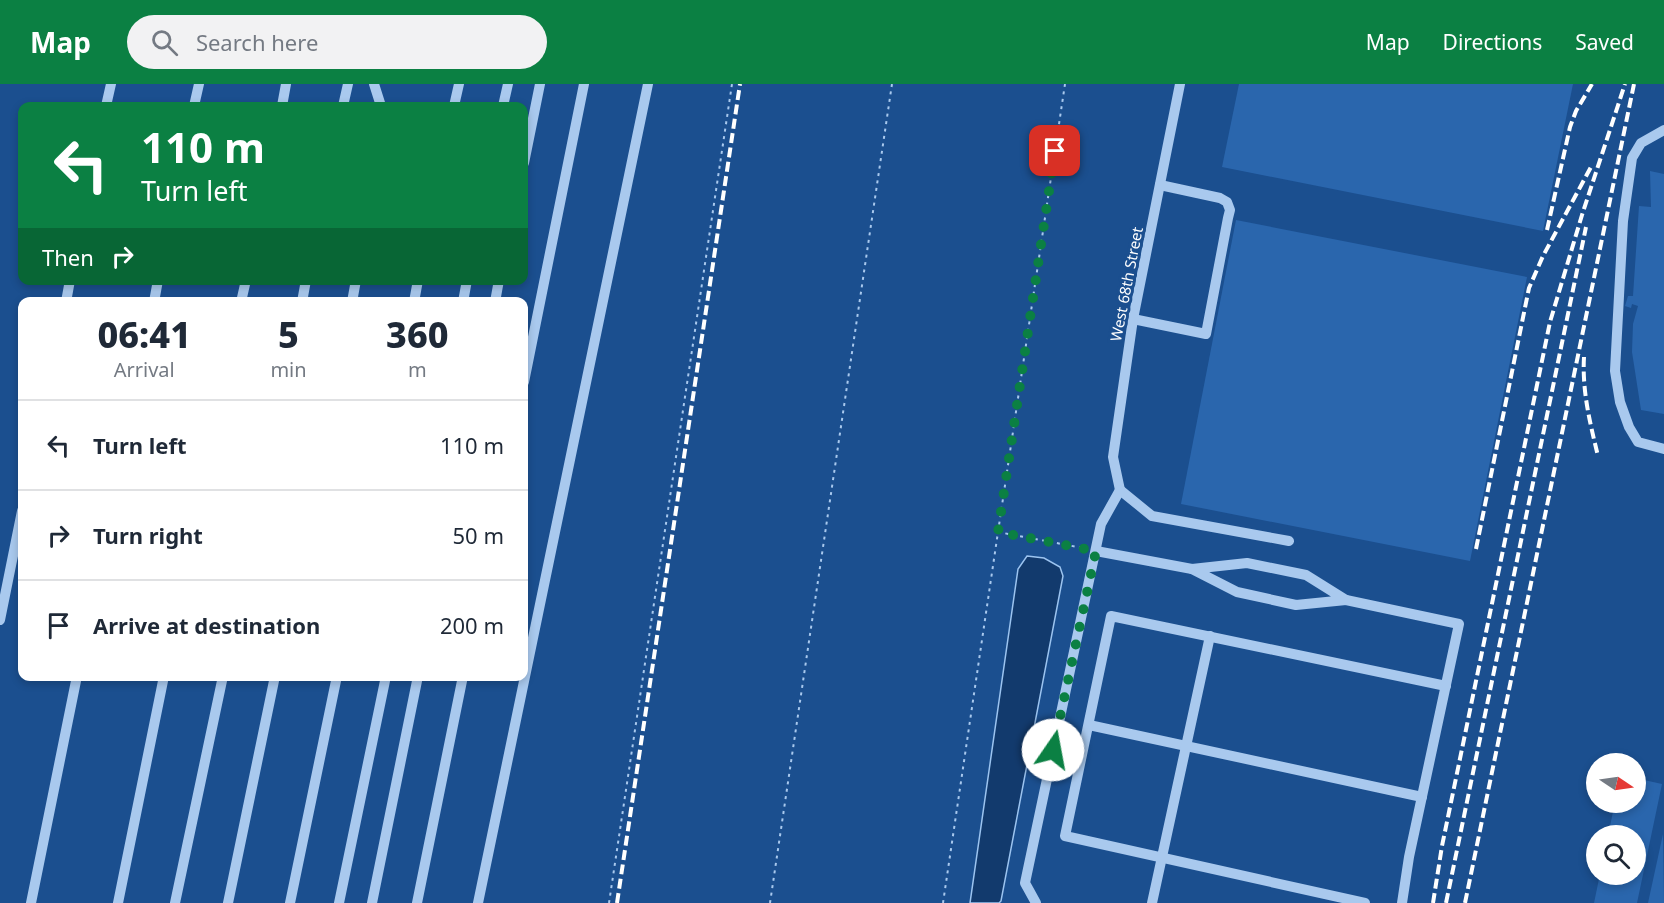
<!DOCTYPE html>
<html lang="en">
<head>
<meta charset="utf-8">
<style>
  :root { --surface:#fff; --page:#f2f2f3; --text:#1f2937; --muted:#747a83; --line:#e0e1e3; --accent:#0b8043 }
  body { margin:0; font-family:"Noto Sans",sans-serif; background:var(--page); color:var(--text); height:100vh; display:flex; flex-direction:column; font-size:22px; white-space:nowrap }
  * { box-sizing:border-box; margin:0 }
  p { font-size:20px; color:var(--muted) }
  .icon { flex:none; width:33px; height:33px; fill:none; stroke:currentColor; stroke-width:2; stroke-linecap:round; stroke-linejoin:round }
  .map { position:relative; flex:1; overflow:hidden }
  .details { position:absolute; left:18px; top:213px; width:510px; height:384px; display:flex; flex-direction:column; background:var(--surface); border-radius:12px; box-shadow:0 3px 9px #0003 }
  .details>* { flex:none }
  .top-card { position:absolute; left:18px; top:18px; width:510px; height:183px; border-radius:12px; box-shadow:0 3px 9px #0003; background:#0b8043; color:#fff; overflow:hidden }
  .needle { width:39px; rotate:103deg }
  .tools { position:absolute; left:1586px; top:669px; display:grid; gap:12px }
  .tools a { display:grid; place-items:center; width:60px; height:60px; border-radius:50%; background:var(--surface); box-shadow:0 3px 9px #0003; font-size:30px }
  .pin { position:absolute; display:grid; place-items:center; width:51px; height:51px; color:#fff; margin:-26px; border-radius:12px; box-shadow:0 3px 9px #0006 }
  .me { position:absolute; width:66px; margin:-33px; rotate:12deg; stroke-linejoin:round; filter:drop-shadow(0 0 4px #0008) }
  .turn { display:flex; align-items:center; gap:21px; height:126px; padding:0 24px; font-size:27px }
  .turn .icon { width:78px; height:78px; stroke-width:2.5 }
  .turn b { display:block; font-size:42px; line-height:51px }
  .then { display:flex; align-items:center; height:57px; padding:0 24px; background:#0003; gap:12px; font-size:22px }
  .eta { display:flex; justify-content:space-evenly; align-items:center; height:102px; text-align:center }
  .eta b { font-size:36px; font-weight:800; line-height:42px }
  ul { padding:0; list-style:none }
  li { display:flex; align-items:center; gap:18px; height:90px; padding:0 24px; border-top:2px solid var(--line) }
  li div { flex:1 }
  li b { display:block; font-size:22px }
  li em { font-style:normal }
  header { display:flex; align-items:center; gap:36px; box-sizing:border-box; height:84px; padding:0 30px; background:var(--accent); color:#fff }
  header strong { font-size:28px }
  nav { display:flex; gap:33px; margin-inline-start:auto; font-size:21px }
  .search { width:420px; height:54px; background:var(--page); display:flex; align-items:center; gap:15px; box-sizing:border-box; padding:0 21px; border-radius:33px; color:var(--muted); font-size:22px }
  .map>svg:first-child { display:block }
</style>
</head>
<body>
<header>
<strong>Map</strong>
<div class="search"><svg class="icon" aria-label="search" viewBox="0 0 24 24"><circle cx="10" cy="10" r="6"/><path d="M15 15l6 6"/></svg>Search here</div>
<nav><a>Map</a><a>Directions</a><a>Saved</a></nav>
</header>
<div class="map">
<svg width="1664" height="819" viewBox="0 0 1664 819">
  <rect width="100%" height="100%" fill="#1b4f8f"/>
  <polygon fill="#123a6d" stroke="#9cc4f0" stroke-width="1.5" points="1027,472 1044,474 1060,483 1063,492 1001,817 999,819 970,819 1018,485"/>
  <g fill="#2a66ad">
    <polygon points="1239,0 1573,0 1543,147 1222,83"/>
    <polygon points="1650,87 1664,90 1664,330 1641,326 1632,268 1633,240 1638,222 1632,220 1631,224 1625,222 1628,212 1633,212 1639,122 1651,123"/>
    <polygon points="1236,136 1527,193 1470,477 1181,420"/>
    <polygon points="1635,694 1662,700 1637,819 1594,819 1600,790 1635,790 1635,752 1608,752 1615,718 1635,718"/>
    <polygon points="1663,750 1664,819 1648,819"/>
  </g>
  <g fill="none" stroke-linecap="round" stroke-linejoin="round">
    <g stroke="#a9c9ee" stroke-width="2" stroke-dasharray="3 4.5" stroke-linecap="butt">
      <polyline points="998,448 1065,0"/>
      <polyline points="609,819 732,0"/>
      <polyline points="770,819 892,0"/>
      <polyline points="943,819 998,448 1083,464"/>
    </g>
    <g stroke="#a9c9ee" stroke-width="10">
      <polyline points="374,0 381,22"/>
      <polyline points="106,22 111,0"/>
      <polyline points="194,22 199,0"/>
      <polyline points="282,22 286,0"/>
      <polyline points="343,22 348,0"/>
      <polyline points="454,22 459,0"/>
      <polyline points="503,22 508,0"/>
      <polyline points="1664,46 1641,59 1632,74 1623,137 1615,287 1620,318 1629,343 1638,358 1664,365"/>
      <polyline points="524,79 540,0"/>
      <polyline points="66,218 70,196"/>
      <polyline points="154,218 158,196"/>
      <polyline points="241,218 246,196"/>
      <polyline points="302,218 306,196"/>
      <polyline points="352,218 356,196"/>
      <polyline points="414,218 418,196"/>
      <polyline points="463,218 467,196"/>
      <polyline points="495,218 499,196"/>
      <polyline points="1133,235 1206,250 1228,134 1230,126 1227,118 1220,114 1160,101"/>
      <polyline points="524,298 584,0"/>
      <polyline points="1120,406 1113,373 1133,235 1180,0"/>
      <polyline points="1120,406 1152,432 1289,457"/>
      <polyline points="1096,467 1192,485"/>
      <polygon points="1247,479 1306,491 1346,516 1296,521 1237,508 1192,485"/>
      <polyline points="1346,516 1459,540 1409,773 1402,819"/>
      <polyline points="0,536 22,427"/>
      <polyline points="1089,641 1422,713"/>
      <polyline points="31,819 77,592"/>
      <polyline points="118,819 164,592"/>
      <polyline points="175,819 223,592"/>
      <polyline points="228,819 275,592"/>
      <polyline points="290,819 337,592"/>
      <polyline points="339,819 386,592"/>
      <polyline points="372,819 418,592"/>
      <polyline points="417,819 463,592"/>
      <polyline points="478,819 648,0"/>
      <polyline points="1036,819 1025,799 1101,440 1120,406"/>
      <polyline points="1152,819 1210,552"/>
      <polyline points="1365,819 1065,752 1111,532 1446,602"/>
    </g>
    <g stroke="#fff" stroke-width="4" stroke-dasharray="10 4.5" stroke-linecap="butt">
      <polyline points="1547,146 1570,43 1576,27 1592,0"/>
      <path d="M 1584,273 C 1582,307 1590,339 1598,372"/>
      <polyline points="1476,465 1529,204 1543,172 1591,83"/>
      <polyline points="617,819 740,0"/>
      <polyline points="1433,819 1442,762 1550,238 1582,131 1625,0"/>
      <polyline points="1446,819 1586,143"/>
      <polyline points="1465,819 1634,0"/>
    </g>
  </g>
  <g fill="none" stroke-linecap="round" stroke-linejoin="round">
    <polyline stroke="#0b8043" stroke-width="10" stroke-dasharray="0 18" points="1053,666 1096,467 998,448 1055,67"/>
  </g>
  <g text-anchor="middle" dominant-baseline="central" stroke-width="6" stroke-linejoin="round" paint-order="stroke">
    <g font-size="15" fill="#fff" stroke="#1b4f8f">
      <text transform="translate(1126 200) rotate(-79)">West 68th Street</text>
    </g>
  </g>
</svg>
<div class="tools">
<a><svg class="needle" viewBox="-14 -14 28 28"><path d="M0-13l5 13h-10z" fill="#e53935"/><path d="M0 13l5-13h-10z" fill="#747a83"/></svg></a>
<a><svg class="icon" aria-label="search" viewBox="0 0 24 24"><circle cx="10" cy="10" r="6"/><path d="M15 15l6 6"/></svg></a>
</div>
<div class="pin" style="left:1055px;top:67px;background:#d93025"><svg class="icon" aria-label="arrive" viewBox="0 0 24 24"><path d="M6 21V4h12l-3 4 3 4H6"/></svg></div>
<svg class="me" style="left:1053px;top:666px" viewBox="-20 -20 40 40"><circle r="19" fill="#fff"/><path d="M0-13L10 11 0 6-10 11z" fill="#0b8043"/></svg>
<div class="top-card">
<div class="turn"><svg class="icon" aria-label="left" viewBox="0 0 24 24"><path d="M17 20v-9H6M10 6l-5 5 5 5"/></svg><div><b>110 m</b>Turn left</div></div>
<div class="then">Then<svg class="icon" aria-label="right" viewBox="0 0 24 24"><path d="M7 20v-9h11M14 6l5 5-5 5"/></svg></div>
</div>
<section class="details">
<div class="eta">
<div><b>06:41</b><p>Arrival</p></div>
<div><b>5</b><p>min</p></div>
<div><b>360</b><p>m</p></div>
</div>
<ul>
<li><svg class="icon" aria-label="left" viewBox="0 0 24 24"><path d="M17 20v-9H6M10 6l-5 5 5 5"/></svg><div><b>Turn left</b></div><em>110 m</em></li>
<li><svg class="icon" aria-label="right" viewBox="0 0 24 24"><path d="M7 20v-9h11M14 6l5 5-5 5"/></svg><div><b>Turn right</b></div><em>50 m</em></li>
<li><svg class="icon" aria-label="arrive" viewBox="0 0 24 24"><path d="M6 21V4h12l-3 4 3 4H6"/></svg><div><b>Arrive at destination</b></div><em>200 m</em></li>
</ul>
</section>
</div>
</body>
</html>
